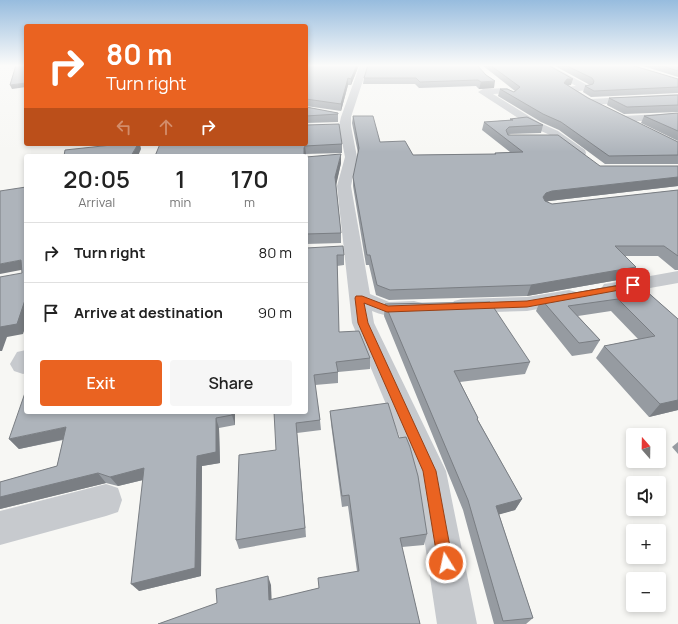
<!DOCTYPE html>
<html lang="en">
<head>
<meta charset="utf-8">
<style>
  :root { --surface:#fff; --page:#f6f6f6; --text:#222; --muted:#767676; --line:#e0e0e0; --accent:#ea6321 }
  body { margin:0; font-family:Manrope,sans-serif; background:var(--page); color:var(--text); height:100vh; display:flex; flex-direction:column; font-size:15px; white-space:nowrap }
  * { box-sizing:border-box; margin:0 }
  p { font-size:13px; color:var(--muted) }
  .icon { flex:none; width:22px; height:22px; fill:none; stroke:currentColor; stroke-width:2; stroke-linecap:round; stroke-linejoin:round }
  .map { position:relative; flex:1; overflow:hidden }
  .drawer { position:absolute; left:24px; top:154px; width:284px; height:260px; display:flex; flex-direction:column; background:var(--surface); border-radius:4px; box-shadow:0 2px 6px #0003 }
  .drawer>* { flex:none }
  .banner { position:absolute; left:24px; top:24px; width:284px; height:122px; border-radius:4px; box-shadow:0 2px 6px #0003; background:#ea6321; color:#fff; overflow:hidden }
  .needle { width:26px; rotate:340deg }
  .buttons { position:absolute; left:626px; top:428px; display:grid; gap:8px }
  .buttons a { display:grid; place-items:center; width:40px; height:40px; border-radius:4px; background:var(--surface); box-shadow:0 2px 6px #0003; font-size:20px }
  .pin { position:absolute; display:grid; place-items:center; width:34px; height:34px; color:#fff; margin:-17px; border-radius:8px; box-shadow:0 2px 6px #0006 }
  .me { position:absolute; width:44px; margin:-22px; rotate:350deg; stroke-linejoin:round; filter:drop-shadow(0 0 3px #0008) }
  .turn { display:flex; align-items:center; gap:14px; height:84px; padding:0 16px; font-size:18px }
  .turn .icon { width:52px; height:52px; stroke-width:2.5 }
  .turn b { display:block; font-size:28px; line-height:34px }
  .lanes { display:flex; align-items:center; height:38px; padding:0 16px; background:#0003; justify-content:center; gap:20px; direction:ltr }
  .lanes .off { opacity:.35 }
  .eta { display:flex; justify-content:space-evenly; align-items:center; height:68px; text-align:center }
  .eta b { font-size:24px; font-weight:600; line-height:28px }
  .button { display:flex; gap:8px; margin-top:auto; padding:8px 16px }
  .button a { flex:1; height:46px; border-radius:4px; background:var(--accent); color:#fff; font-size:16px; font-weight:600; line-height:46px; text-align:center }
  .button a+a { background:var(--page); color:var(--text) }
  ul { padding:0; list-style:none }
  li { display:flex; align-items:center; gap:12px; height:60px; padding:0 16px; border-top:1px solid var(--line) }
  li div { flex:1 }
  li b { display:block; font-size:15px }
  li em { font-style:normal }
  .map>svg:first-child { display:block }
</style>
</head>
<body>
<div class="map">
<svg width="678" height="624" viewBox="0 0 678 624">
  <rect width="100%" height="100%" fill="#f7f7f4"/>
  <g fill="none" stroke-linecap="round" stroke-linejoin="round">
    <g fill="#c7cace" fill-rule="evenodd">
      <path d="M 360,65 L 368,65 L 351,117 L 351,126 L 357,157 L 351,186 L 370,294 L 389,302 L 414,301 L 422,303 L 425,308 L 422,313 C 406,318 388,318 372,311 L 374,323 L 446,471 L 477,624 L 437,624 L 414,471 L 352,323 L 337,186 L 345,157 L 339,126 L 341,117 Z"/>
      <polygon points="540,65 550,65 589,86 590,88 589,90 578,91 591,99 678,94 678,100 589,105 563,89 565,87 576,86"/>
      <polygon points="507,88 512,91 510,93 493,94 540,123 558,131 585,150 586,153 585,156 575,156 550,135 532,127 478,92 483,89"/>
      <polygon points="678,113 678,119 623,122 618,119 623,116"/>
      <polygon points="678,271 678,283 611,295 604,294 601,289 604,284 611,283"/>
      <polygon points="569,290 576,292 580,297 576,302 527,311 462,313 454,311 451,306 454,301 462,299 527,297"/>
      <polygon points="26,350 26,373 23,374 14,371 10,364 17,352"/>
      <polygon points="106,484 118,488 122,500 118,512 106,516 0,545 0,511"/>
    </g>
  </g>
  <g fill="#969ba1">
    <polygon points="306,65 359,65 351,85 348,85 341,111 306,106"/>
    <polygon points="477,65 494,88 479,89 476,86 419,88 415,84 363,84 364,78"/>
    <polygon points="482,65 548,65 571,85 567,85 588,98 678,142 678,164 605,164 559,130 541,122 498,96 500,89 514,92 515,91"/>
    <polygon points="553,65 631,65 678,79 678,93 591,97 583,92 585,86 590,85"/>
    <polygon points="640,65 678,65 678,77"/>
    <polygon points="678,95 678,112 624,114 607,105 609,98"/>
    <polygon points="306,107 338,113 338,122 306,123"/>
    <polygon points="678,113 678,141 641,123 644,116"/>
    <polygon points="353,116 380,142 413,155 494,154 495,153 510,152 482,130 484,122 510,120 510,119 543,125 541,133 508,134 600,166 678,166 678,186 549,201 546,202 552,204 678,190 678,270 675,270 658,256 625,256 636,267 629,278 527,296 389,300 376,295 369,265 366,265 353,186 353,177 358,153 352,123"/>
    <polygon points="160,144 342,144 342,153 306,154 305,156"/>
    <polygon points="306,157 341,163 336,184 341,233 341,243 306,244"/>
    <polygon points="306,248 344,255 344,265 337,266 339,332 370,358 370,369 338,372 338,383 315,385 320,420 321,430 297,433 306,537 239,549 236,540 276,450"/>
    <polygon points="636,282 678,319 678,410 649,417 596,358 604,346 638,339 611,311 578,316 600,340 592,353 572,356 536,311 541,299"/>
    <polygon points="385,304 530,362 525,374 460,382 478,418 478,420 522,499 515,510 499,514 533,618 526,624 494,624 463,510 384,316"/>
    <polygon points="330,411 427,534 424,545 402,547 420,624 158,624 271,585 271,600 319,588 357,571 348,506 342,507 331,424"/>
    <polygon points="235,412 235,425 219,428 220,463 202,466 201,576 139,591 143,480 118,486 106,483 0,509 0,482 57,466 63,440 19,449 9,439"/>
    <polygon points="678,442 678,454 672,447"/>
  </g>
  <g fill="#7a7e83">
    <polygon points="357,65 359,65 351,85 351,79"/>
    <polygon points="348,78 348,85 341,111 341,104"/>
    <polygon points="567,79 573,79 571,85 565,86 564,83"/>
    <polygon points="495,81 494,88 479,89 481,82"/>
    <polygon points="26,83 26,87 12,89 10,85"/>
    <polygon points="138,144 140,144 141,149 138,156 131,156"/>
    <polygon points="305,146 306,154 304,156 304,148"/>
    <polygon points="341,154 341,163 336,186 335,177"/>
    <polygon points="678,177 678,186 549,201 543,203 543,197 546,193 552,191"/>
    <polygon points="21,260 26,269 0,274 0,264"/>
    <polygon points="636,267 629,278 527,296 531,285"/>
    <polygon points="26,297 26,325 23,334 7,337 2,351 0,351 0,327"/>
    <polygon points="678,396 678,410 649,417 660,404"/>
    <polygon points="232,412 235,412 235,425 232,415"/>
    <polygon points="216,418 219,428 220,463 202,466 201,576 139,591 131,584 197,456"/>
    <polygon points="296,423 297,433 306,537 305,528"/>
    <polygon points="66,427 74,437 19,449 9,439"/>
    <polygon points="144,468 151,478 118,486 110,477"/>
    <polygon points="98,473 106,483 0,509 0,497"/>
    <polygon points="522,499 515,510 490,517 496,506"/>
    <polygon points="268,576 271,585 272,608 269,600"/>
  </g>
  <g fill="#aeb4bb" stroke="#7a7e83">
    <polygon points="16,65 26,65 26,83 10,85"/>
    <polygon points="306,65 357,65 351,79 348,78 341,104 306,99"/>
    <polygon points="368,65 477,65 486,75 495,81 481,82 478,80 420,82 416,78 364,78"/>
    <polygon points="490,65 548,65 573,79 567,79 564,83 588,98 678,142 678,155 609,156 561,122 543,114 500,89 507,89 514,92 520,87"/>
    <polygon points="565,65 631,65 678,79 678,87 594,91 585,86 593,84 594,81 592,78"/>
    <polygon points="660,65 678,65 678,71"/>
    <polygon points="678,95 678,105 627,107 609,98"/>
    <polygon points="306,107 338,113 338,114 306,116"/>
    <polygon points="678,113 678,131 644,116"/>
    <polygon points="353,116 373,116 380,142 405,141 413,155 496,154 495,153 523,152 484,122 513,120 510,119 527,117 543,125 509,127 506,130 508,135 558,135 600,166 678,166 678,177 552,191 546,193 543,197 545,201 552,204 678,190 678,256 664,246 615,246 636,267 531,285 390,290 377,285 370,255 367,255 353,177 359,148"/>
    <polygon points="339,124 342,144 305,146 304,148 304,156 305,156 155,156 160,144 306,144 306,125"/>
    <polygon points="121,144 138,144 131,156 64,156 65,150"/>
    <polygon points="341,154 335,177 341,233 306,234 306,157"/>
    <polygon points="26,187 26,297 17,324 0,327 0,277 22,273 21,260 0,264 0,191"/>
    <polygon points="343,246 344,255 337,255 339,332 359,331 370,358 336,362 338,372 314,375 320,420 296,423 305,528 236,540 239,455 276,450 274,412 306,412 306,248"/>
    <polygon points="636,282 678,319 678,400 660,404 604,346 655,336 618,299 568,306 600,340 579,343 541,299"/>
    <polygon points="490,302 530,362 454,371 478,418 477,419 522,499 496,506 533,618 503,621 468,500 385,304"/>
    <polygon points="26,390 26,412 232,412 232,415 216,418 216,452 197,456 195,568 131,584 144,468 110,477 98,473 0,497 0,482 57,466 66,427 9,439"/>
    <polygon points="388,403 399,438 406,437 410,447 418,476 427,534 400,538 420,624 158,624 217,603 216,589 268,576 269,600 319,588 318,578 359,571 349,495 342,496 330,411"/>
  </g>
  <linearGradient id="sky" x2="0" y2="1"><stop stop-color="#97bcde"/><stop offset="0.43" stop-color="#fbfbfa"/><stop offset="1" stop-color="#fbfbfa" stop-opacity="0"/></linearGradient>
  <rect width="678" height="152" fill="url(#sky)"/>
  <polygon fill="#ea6321" stroke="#984015" points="633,283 636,284 637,285 636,287 527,307 387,312 364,303 368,323 436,471 453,563 451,568 446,570 440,568 438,563 423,471 358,323 355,298 356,296 362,296 388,306 527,301"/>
</svg>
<div class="buttons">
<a><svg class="needle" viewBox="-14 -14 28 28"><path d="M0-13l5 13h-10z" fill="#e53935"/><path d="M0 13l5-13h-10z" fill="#767676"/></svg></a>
<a><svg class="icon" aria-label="sound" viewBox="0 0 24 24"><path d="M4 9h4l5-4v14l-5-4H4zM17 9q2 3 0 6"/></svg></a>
<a>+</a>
<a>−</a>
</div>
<div class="pin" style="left:633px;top:285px;background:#d93025"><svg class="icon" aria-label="arrive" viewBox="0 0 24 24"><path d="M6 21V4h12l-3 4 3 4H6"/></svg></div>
<svg class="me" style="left:446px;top:563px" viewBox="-20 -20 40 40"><circle r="17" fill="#ea6321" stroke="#fff" stroke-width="3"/><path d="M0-11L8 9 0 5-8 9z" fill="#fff"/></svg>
<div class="banner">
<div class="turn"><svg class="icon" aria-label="right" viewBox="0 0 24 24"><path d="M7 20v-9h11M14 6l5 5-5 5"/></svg><div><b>80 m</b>Turn right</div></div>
<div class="lanes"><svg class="icon off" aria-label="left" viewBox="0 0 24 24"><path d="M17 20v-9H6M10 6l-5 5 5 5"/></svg><svg class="icon off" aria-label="ahead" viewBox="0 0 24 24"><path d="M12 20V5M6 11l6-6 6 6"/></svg><svg class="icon" aria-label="right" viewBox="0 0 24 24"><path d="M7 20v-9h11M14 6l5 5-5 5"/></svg></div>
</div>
<section class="drawer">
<div class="eta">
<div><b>20:05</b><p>Arrival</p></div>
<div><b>1</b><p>min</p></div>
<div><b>170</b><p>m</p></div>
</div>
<ul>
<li><svg class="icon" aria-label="right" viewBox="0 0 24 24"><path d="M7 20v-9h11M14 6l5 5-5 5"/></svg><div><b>Turn right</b></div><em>80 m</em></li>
<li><svg class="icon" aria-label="arrive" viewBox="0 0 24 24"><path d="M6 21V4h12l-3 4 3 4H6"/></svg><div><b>Arrive at destination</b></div><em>90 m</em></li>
</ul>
<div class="button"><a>Exit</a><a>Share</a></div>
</section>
</div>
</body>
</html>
